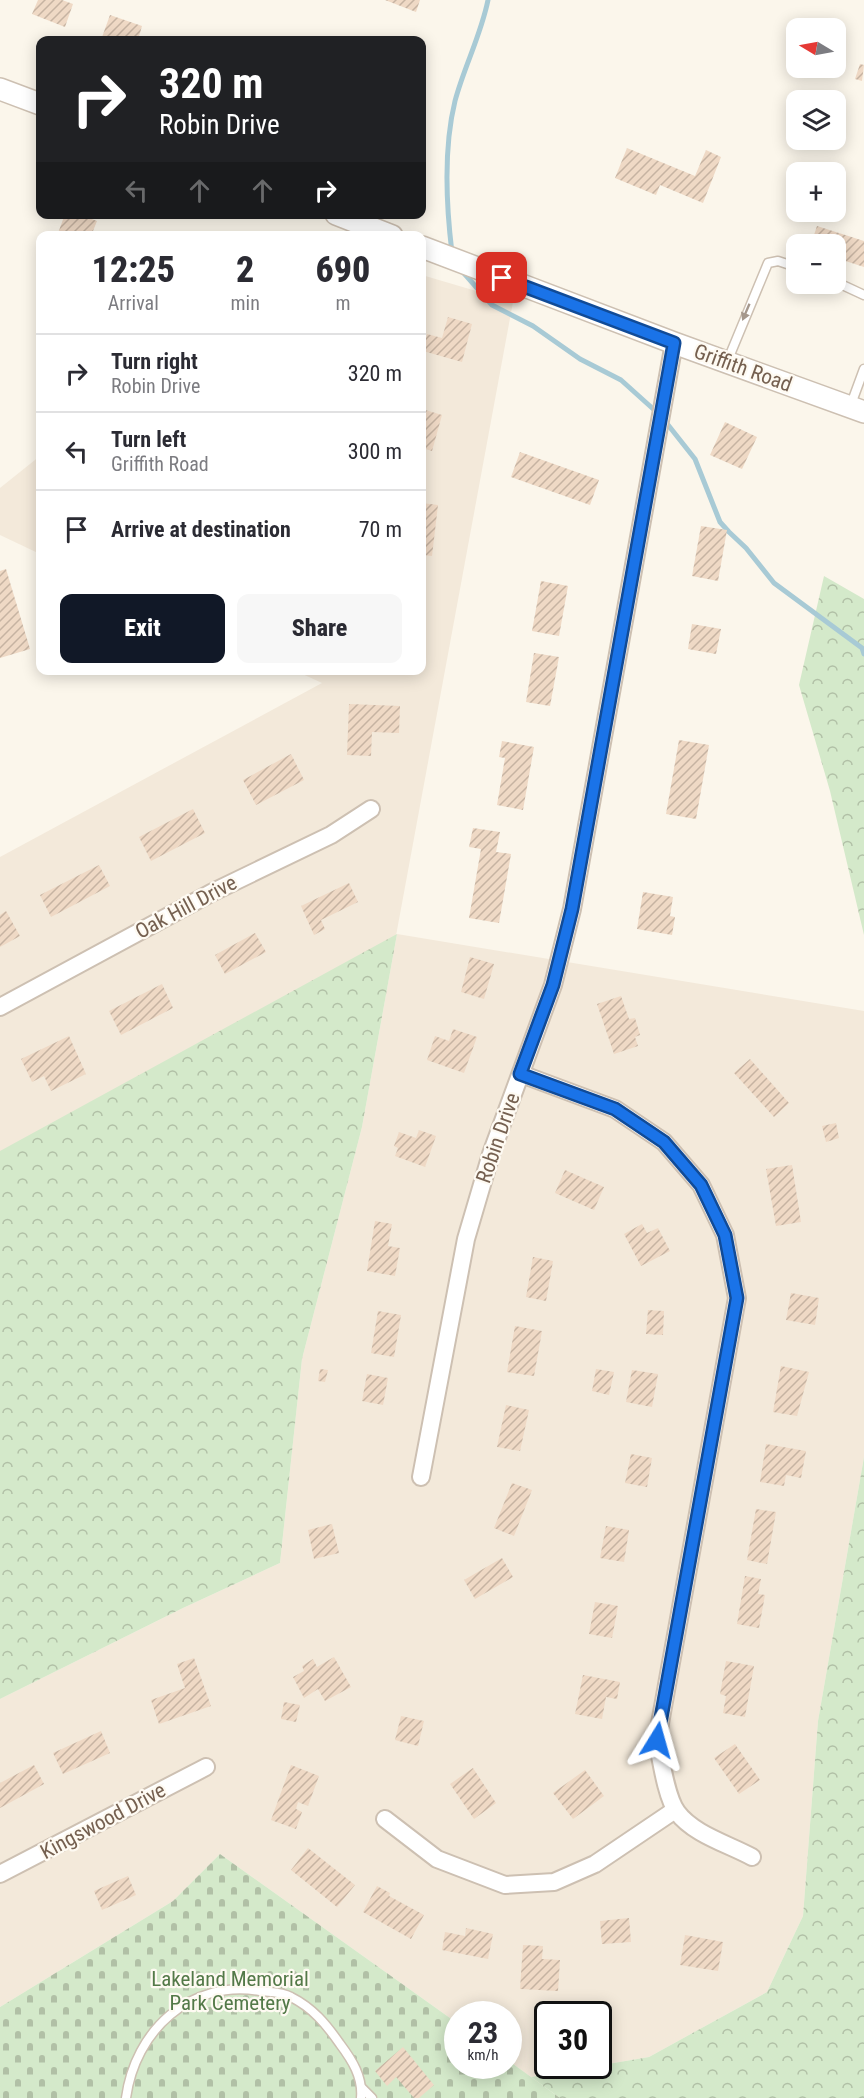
<!DOCTYPE html>
<html lang="en">
<head>
<meta charset="utf-8">
<style>
  :root { --surface:#fff; --page:#f7f7f7; --text:#2b2b33; --muted:#7c7c81; --line:#e1e1e2; --accent:#111827 }
  body { margin:0; font-family:"Roboto Condensed",sans-serif; background:var(--page); color:var(--text); height:100vh; display:flex; flex-direction:column; font-size:22px; white-space:nowrap }
  * { box-sizing:border-box; margin:0 }
  p { font-size:20px; color:var(--muted) }
  .icon { flex:none; width:33px; height:33px; fill:none; stroke:currentColor; stroke-width:2; stroke-linecap:round; stroke-linejoin:round }
  .map { position:relative; flex:1; overflow:hidden }
  .sheet { position:absolute; left:36px; top:231px; width:390px; height:444px; display:flex; flex-direction:column; background:var(--surface); border-radius:12px; box-shadow:0 3px 15px #0003 }
  .sheet>* { flex:none }
  .top-card { position:absolute; left:36px; top:36px; width:390px; height:183px; border-radius:12px; box-shadow:0 3px 15px #0003; background:#202124; color:#fff; overflow:hidden }
  .needle { width:39px; rotate:280deg }
  .buttons { position:absolute; left:786px; top:18px; display:grid; gap:12px }
  .buttons a { display:grid; place-items:center; width:60px; height:60px; border-radius:12px; background:var(--surface); box-shadow:0 3px 15px #0003; font-size:30px }
  .speed { position:absolute; left:444px; top:2001px; display:flex; gap:12px; font-size:30px; font-weight:700; text-align:center }
  .speed>* { display:grid; place-content:center; width:78px; height:78px; border-radius:50%; background:var(--surface); box-shadow:0 3px 15px #0003; line-height:1 }
  .speed small { font-size:15px; font-weight:400 }
  .speed .limit { border:3px solid #111; border-radius:9px; background:#fff; color:#111 }
  .pin { position:absolute; display:grid; place-items:center; width:51px; height:51px; color:#fff; margin:-26px; border-radius:12px; box-shadow:0 3px 9px #0006 }
  .me { position:absolute; width:66px; margin:-33px; rotate:8deg; stroke-linejoin:round; filter:drop-shadow(0 0 4px #0008) }
  .turn { display:flex; align-items:center; gap:21px; height:126px; padding:0 24px; font-size:27px }
  .turn .icon { width:78px; height:78px; stroke-width:2.5 }
  .turn b { display:block; font-size:42px; line-height:51px }
  .lanes { display:flex; align-items:center; height:57px; padding:0 24px; background:#0003; justify-content:center; gap:30px; direction:ltr }
  .lanes .off { opacity:.35 }
  .eta { display:flex; justify-content:space-evenly; align-items:center; height:102px; text-align:center }
  .eta b { font-size:36px; font-weight:800; line-height:42px }
  .cta { display:flex; gap:12px; margin-top:auto; padding:12px 24px }
  .cta a { flex:1; height:69px; border-radius:12px; background:var(--accent); color:#fff; font-size:24px; font-weight:800; line-height:69px; text-align:center }
  .cta a+a { background:var(--page); color:var(--text) }
  ul { padding:0; list-style:none }
  li { display:flex; align-items:center; gap:18px; height:78px; padding:0 24px; border-top:2px solid var(--line) }
  li div { flex:1 }
  li b { display:block; font-size:22px }
  li em { font-style:normal }
  .map>svg:first-child { display:block }
</style>
</head>
<body>
<div class="map">
<svg width="864" height="2098" viewBox="0 0 864 2098">
  <defs>
    <pattern id="forest-crowns" width="20" height="18" patternUnits="userSpaceOnUse" patternTransform="scale(1.5)"><rect width="20" height="18" fill="#d4e9ca"/><path d="M2 6a3 3 0 1 1 6 0M12 15a3 3 0 1 1 6 0" fill="none" stroke="#b1c0a6"/></pattern>
    <pattern id="cemetery-stones" width="16" height="16" patternUnits="userSpaceOnUse" patternTransform="scale(1.5)"><rect width="16" height="16" fill="#d4e9ca"/><path d="M2 7V4a2 2 0 0 1 4 0v3zM10 15v-3a2 2 0 0 1 4 0v3z" fill="#b1c0a6"/></pattern>
    <pattern id="building-hatch" width="6" height="6" patternUnits="userSpaceOnUse" patternTransform="scale(1.5)"><rect width="6" height="6" fill="#efd9c5"/><path d="M-1 1l2-2M0 6l6-6M5 7l2-2" fill="none" stroke="#c6b3a2"/></pattern>
  </defs>
  <rect width="100%" height="100%" fill="#fbf6eb"/>
  <g fill="#f3e9da" fill-rule="evenodd">
    <polygon points="422,275 513,302 393,952 0,1157 0,857 322,683 296,671 422,670"/>
    <polygon points="40,456 40,554 0,535 0,488"/>
    <path d="M 397,934 L 864,1011 L 864,1457 L 818,1721 L 803,1916 L 767,1992 L 649,2057 L 531,2077 L 509,2061 L 508,2014 L 458,2014 L 457,2023 L 220,1854 L 173,1901 L 0,2007 L 0,1699 L 183,1608 L 280,1563 L 302,1359 L 362,1127 ZM 548,2014 L 598,2014 L 598,2066 L 548,2066 Z"/>
  </g>
  <g fill="url(#forest-crowns)">
    <polygon points="824,576 864,599 864,935 830,791 799,685"/>
    <polygon points="397,934 362,1127 302,1359 280,1563 183,1608 0,1699 0,1151"/>
    <polygon points="864,1457 864,2098 560,2098 531,2077 649,2057 767,1992 803,1916 818,1721"/>
  </g>
  <polygon fill="url(#cemetery-stones)" points="220,1854 457,2023 458,2066 508,2066 509,2061 560,2098 0,2098 0,2007 173,1901"/>
  <g fill="none" stroke-linecap="round" stroke-linejoin="round">
    <g stroke="#a8cad5" stroke-width="5">
      <path d="M 452,253 C 446,204 443,150 455,101 C 464,67 481,35 488,0"/>
      <polyline points="462,271 492,305 533,326 580,359 621,380 661,416 695,459 720,522 729,532 746,548 774,583 862,648 864,654"/>
    </g>
  </g>
  <g fill="url(#building-hatch)">
    <polygon points="38,0 62,0 73,4 65,27 32,14"/>
    <polygon points="385,0 420,0 416,12"/>
    <polygon points="110,15 142,26 138,40 101,40"/>
    <polygon points="860,64 864,65 862,81 855,79"/>
    <polygon points="627,148 695,176 706,150 721,157 703,203 660,185 656,195 615,178"/>
    <polygon points="65,214 78,214 97,221 91,236 57,236"/>
    <polygon points="817,226 864,241 864,267 836,258 836,244 811,244"/>
    <polygon points="448,317 472,324 462,362 423,351 427,334 442,338"/>
    <polygon points="422,409 442,415 432,451 422,448"/>
    <polygon points="725,422 757,437 742,469 710,455"/>
    <polygon points="520,452 599,480 590,505 511,477"/>
    <polygon points="422,503 438,505 432,556 422,555"/>
    <polygon points="701,526 727,530 718,581 692,576"/>
    <polygon points="6,569 30,649 0,658 0,571"/>
    <polygon points="541,581 568,586 559,636 532,631"/>
    <polygon points="692,624 721,629 716,654 688,649"/>
    <polygon points="534,653 559,657 550,706 526,702"/>
    <polygon points="349,704 400,706 399,733 372,732 371,756 347,755"/>
    <polygon points="679,740 709,745 696,819 666,814"/>
    <polygon points="502,741 534,747 523,810 497,805 505,758 499,757"/>
    <polygon points="291,754 304,780 256,805 243,780"/>
    <polygon points="193,809 205,833 151,861 139,837"/>
    <polygon points="473,828 500,832 496,852 511,854 499,923 469,918 481,849 469,847"/>
    <polygon points="99,865 110,886 51,917 40,895"/>
    <polygon points="349,883 358,902 321,920 325,929 314,935 301,906"/>
    <polygon points="643,892 673,897 670,916 675,917 672,935 637,929"/>
    <polygon points="6,911 20,936 0,947 0,915"/>
    <polygon points="255,933 266,952 225,974 215,955"/>
    <polygon points="470,957 494,964 484,999 461,992"/>
    <polygon points="162,984 173,1008 121,1035 109,1011"/>
    <polygon points="621,996 629,1019 635,1018 640,1035 635,1037 638,1046 614,1054 597,1004"/>
    <polygon points="453,1029 477,1037 464,1073 427,1060 435,1036 449,1041"/>
    <polygon points="69,1036 86,1074 51,1091 44,1076 32,1082 21,1059"/>
    <polygon points="750,1059 789,1103 774,1117 734,1073"/>
    <polygon points="836,1123 839,1138 826,1142 822,1126"/>
    <polygon points="419,1130 436,1136 425,1167 395,1156 398,1148 394,1146 399,1132 416,1138"/>
    <polygon points="792,1165 801,1222 776,1226 766,1169"/>
    <polygon points="565,1170 604,1187 594,1210 555,1193"/>
    <polygon points="375,1221 392,1224 388,1246 400,1248 395,1276 367,1271"/>
    <polygon points="642,1224 647,1233 658,1228 670,1251 641,1266 624,1234"/>
    <polygon points="533,1257 553,1261 546,1301 526,1297"/>
    <polygon points="791,1293 819,1298 815,1325 786,1320"/>
    <polygon points="648,1310 664,1311 663,1335 646,1334"/>
    <polygon points="378,1311 401,1315 394,1357 371,1353"/>
    <polygon points="515,1326 542,1331 534,1376 507,1372"/>
    <polygon points="781,1366 809,1372 797,1416 773,1412"/>
    <polygon points="320,1369 328,1370 325,1382 318,1381"/>
    <polygon points="596,1369 614,1372 609,1395 592,1391"/>
    <polygon points="632,1370 658,1374 652,1407 626,1402"/>
    <polygon points="367,1374 388,1378 383,1405 362,1401"/>
    <polygon points="506,1405 529,1410 520,1451 497,1447"/>
    <polygon points="766,1444 806,1451 801,1478 786,1475 784,1486 760,1482"/>
    <polygon points="631,1454 652,1458 647,1487 625,1483"/>
    <polygon points="512,1483 532,1490 514,1536 494,1528"/>
    <polygon points="756,1509 776,1512 767,1564 747,1560"/>
    <polygon points="332,1524 339,1553 314,1559 308,1530"/>
    <polygon points="606,1526 629,1530 624,1562 600,1558"/>
    <polygon points="502,1558 513,1577 475,1599 464,1580"/>
    <polygon points="745,1576 761,1579 758,1594 765,1595 759,1628 737,1624"/>
    <polygon points="595,1602 618,1606 612,1638 589,1634"/>
    <polygon points="334,1657 351,1687 325,1701 318,1689 304,1698 293,1677 304,1671 302,1666 313,1659 317,1667"/>
    <polygon points="194,1658 211,1706 159,1724 151,1700 185,1688 177,1664"/>
    <polygon points="726,1661 754,1666 745,1717 723,1713 726,1696 720,1694"/>
    <polygon points="583,1675 620,1682 617,1699 606,1697 602,1719 575,1714"/>
    <polygon points="284,1702 300,1705 296,1722 281,1719"/>
    <polygon points="401,1716 424,1721 418,1746 395,1740"/>
    <polygon points="101,1731 110,1753 63,1774 53,1753"/>
    <polygon points="735,1744 760,1780 739,1794 714,1758"/>
    <polygon points="34,1765 44,1784 0,1808 0,1783"/>
    <polygon points="291,1765 319,1776 308,1806 298,1802 296,1809 302,1812 296,1829 271,1820"/>
    <polygon points="473,1768 496,1803 474,1819 450,1784"/>
    <polygon points="585,1770 604,1796 573,1819 553,1793"/>
    <polygon points="308,1848 355,1885 337,1907 291,1870"/>
    <polygon points="128,1876 136,1895 102,1910 94,1891"/>
    <polygon points="377,1886 390,1893 389,1896 424,1915 411,1939 363,1912"/>
    <polygon points="629,1918 631,1942 602,1944 600,1921"/>
    <polygon points="466,1928 493,1934 488,1959 442,1950 445,1932 465,1936"/>
    <polygon points="685,1935 723,1942 718,1971 680,1965"/>
    <polygon points="523,1945 543,1946 542,1959 560,1960 558,1991 520,1989"/>
    <polygon points="403,2047 434,2085 419,2098 414,2098 396,2077 387,2086 375,2071"/>
  </g>
  <g fill="none" stroke-linecap="round" stroke-linejoin="round">
    <defs>
      <g id="service">
        <polyline points="836,282 864,295"/>
        <polyline points="727,362 768,263 778,261 796,267"/>
        <polyline points="850,407 864,369"/>
        <polyline points="362,2088 372,2098"/>
        <path d="M 126,2098 C 135,2031 190,1979 260,1991 C 270,1992 283,1992 291,1997 C 313,2008 326,2024 340,2044 C 352,2060 363,2077 361,2098"/>
      </g>
      <g id="minor">
        <polyline points="0,1007 211,893 331,835 371,809"/>
        <path d="M 521,1074 L 615,1109 L 664,1142 L 701,1185 L 725,1235 L 737,1298 L 657,1740 C 661,1759 666,1797 677,1812 C 693,1834 728,1844 752,1857"/>
        <polyline points="421,1477 466,1239 491,1154 553,985 572,909 674,343"/>
        <polyline points="385,1819 437,1859 505,1885 554,1882 595,1864 675,1810"/>
        <polyline points="0,1874 206,1767"/>
      </g>
      <g id="tertiary">
        <polyline points="0,89 40,104"/>
        <polyline points="336,214 392,236"/>
        <polyline points="422,247 674,343 864,412"/>
      </g>
    </defs>
    <use href="#service" stroke="#cdc0b2" stroke-width="11"/>
    <use href="#minor" stroke="#cdc0b2" stroke-width="20"/>
    <use href="#tertiary" stroke="#cdc0b2" stroke-width="24"/>
    <use href="#service" stroke="#fff" stroke-width="8"/>
    <use href="#minor" stroke="#fff" stroke-width="16"/>
    <use href="#tertiary" stroke="#fff" stroke-width="21"/>
  </g>
  <defs><path id="oneway-solid" d="M-6-.8H1V-3.2L6.5 0L1 3.2V.8H-6Z" transform="scale(1.5)"/></defs>
  <use fill="#a5988d" href="#oneway-solid" transform="translate(746 312) rotate(113)"/>
  <g fill="none" stroke-linecap="round" stroke-linejoin="round">
    <defs>
      <polyline id="route" points="502,278 674,343 572,909 553,985 520,1074 615,1109 664,1142 701,1185 725,1235 737,1298 657,1740"/>
    </defs>
    <use href="#route" stroke="#114b97" stroke-width="15"/>
    <use href="#route" stroke="#1a73e8" stroke-width="10"/>
  </g>
  <g text-anchor="middle" dominant-baseline="central" stroke-width="4.5" stroke-linejoin="round" paint-order="stroke">
    <g font-size="21" fill="#756050" stroke="#fefaf2">
      <text transform="translate(743 368) rotate(20)">Griffith Road</text>
      <text transform="translate(186 907) rotate(-28)">Oak Hill Drive</text>
      <text transform="translate(498 1138) rotate(-71)">Robin Drive</text>
      <text transform="translate(103 1821) rotate(-28)">Kingswood Drive</text>
    </g>
    <g font-size="21" fill="#537948" stroke="#fefaf2">
      <text x="230" y="1979">Lakeland Memorial<tspan x="230" dy="24">Park Cemetery</tspan></text>
    </g>
  </g>
</svg>
<div class="buttons">
<a><svg class="needle" viewBox="-14 -14 28 28"><path d="M0-13l5 13h-10z" fill="#e53935"/><path d="M0 13l5-13h-10z" fill="#7c7c81"/></svg></a>
<a><svg class="icon" aria-label="layers" viewBox="0 0 24 24"><path d="M12 4l9 5-9 5-9-5zM3 14l9 5 9-5"/></svg></a>
<a>+</a>
<a>−</a>
</div>
<div class="speed"><div>23<small>km/h</small></div><div class="limit">30</div></div>
<div class="pin" style="left:502px;top:278px;background:#d93025"><svg class="icon" aria-label="arrive" viewBox="0 0 24 24"><path d="M6 21V4h12l-3 4 3 4H6"/></svg></div>
<svg class="me" style="left:657px;top:1740px" viewBox="-20 -20 40 40"><path d="M0-17L14 15 0 8-14 15z" fill="#1a73e8" stroke="#fff" stroke-width="4"/></svg>
<div class="top-card">
<div class="turn"><svg class="icon" aria-label="right" viewBox="0 0 24 24"><path d="M7 20v-9h11M14 6l5 5-5 5"/></svg><div><b>320 m</b>Robin Drive</div></div>
<div class="lanes"><svg class="icon off" aria-label="left" viewBox="0 0 24 24"><path d="M17 20v-9H6M10 6l-5 5 5 5"/></svg><svg class="icon off" aria-label="ahead" viewBox="0 0 24 24"><path d="M12 20V5M6 11l6-6 6 6"/></svg><svg class="icon off" aria-label="ahead" viewBox="0 0 24 24"><path d="M12 20V5M6 11l6-6 6 6"/></svg><svg class="icon" aria-label="right" viewBox="0 0 24 24"><path d="M7 20v-9h11M14 6l5 5-5 5"/></svg></div>
</div>
<section class="sheet">
<div class="eta">
<div><b>12:25</b><p>Arrival</p></div>
<div><b>2</b><p>min</p></div>
<div><b>690</b><p>m</p></div>
</div>
<ul>
<li><svg class="icon" aria-label="right" viewBox="0 0 24 24"><path d="M7 20v-9h11M14 6l5 5-5 5"/></svg><div><b>Turn right</b><p>Robin Drive</p></div><em>320 m</em></li>
<li><svg class="icon" aria-label="left" viewBox="0 0 24 24"><path d="M17 20v-9H6M10 6l-5 5 5 5"/></svg><div><b>Turn left</b><p>Griffith Road</p></div><em>300 m</em></li>
<li><svg class="icon" aria-label="arrive" viewBox="0 0 24 24"><path d="M6 21V4h12l-3 4 3 4H6"/></svg><div><b>Arrive at destination</b></div><em>70 m</em></li>
</ul>
<div class="cta"><a>Exit</a><a>Share</a></div>
</section>
</div>
</body>
</html>
